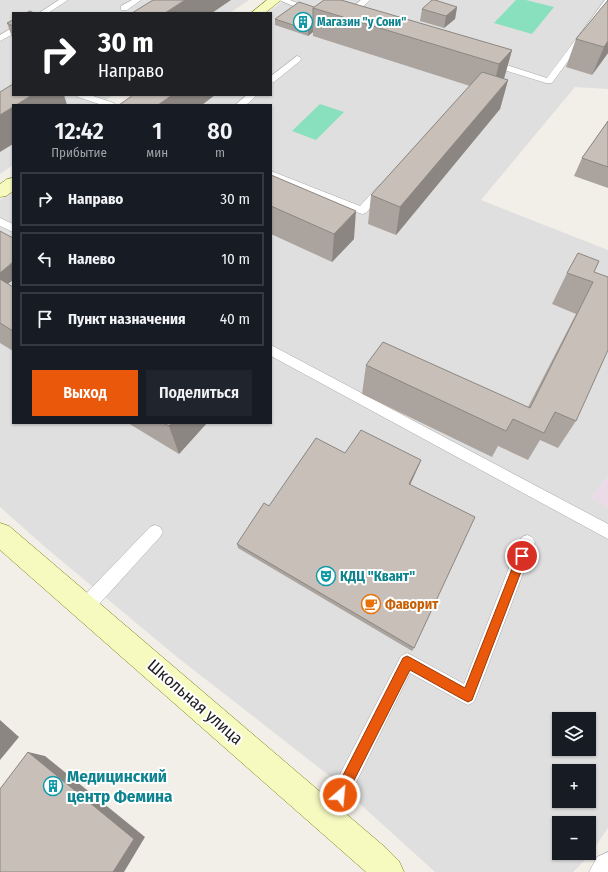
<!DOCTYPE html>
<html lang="ru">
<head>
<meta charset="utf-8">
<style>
  :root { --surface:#171b24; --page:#20242c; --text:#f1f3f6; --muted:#9ea1a6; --line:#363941; --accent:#ea580c }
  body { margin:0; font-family:"Fira Sans Condensed",sans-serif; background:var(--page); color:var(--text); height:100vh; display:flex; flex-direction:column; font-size:15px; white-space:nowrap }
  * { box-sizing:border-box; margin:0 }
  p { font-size:13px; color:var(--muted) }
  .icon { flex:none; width:22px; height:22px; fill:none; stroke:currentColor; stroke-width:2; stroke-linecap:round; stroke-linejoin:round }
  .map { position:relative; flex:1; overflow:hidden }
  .details { position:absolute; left:12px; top:104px; width:260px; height:320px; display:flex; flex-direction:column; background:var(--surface); border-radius:0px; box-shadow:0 1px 3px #0004 }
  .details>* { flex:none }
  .hud { position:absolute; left:12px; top:12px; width:260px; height:84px; border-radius:0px; box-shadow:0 1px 3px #0004; background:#202124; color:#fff; overflow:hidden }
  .fabs { position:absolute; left:552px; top:712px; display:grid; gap:8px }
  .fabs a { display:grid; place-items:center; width:44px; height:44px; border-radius:0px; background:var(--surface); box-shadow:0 1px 3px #0004; font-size:20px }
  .pin { position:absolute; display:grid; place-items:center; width:34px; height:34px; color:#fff; margin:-17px; border:2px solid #fff; border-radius:50%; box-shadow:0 1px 4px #0007 }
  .me { position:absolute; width:44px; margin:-22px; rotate:27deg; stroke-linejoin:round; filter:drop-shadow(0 0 3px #0008) }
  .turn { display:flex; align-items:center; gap:14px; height:84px; padding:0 20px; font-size:18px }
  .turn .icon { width:52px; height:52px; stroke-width:2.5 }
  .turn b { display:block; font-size:28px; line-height:34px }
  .eta { display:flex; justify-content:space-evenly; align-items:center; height:68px; text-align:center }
  .eta b { font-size:24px; font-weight:600; line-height:28px }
  .action { display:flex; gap:8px; margin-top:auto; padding:8px 20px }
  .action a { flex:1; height:46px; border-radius:0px; background:var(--accent); color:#fff; font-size:16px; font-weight:600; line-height:46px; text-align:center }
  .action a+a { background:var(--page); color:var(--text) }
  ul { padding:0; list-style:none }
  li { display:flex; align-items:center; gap:12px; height:54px; margin:0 8px 6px; padding:0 12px; border:2px solid var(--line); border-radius:0px }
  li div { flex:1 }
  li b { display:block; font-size:15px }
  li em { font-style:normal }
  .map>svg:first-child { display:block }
</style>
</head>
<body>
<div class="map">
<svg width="608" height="872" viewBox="0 0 608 872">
  <rect width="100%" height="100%" fill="#f2efe9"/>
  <g fill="#e0dfdf" fill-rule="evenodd">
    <polygon points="0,0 249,0 230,13 13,13 13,95 113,95 99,105 13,105 13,165 0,174"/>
    <path d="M 285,0 L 608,0 L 608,89 L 575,87 L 481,200 L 608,250 L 608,476 L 591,498 L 608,507 L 608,828 L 588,857 L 573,872 L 435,872 L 327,774 L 177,657 L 45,547 L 0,507 L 0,200 L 13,191 L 13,423 L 271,423 L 271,105 L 135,105 L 150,95 L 271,95 L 271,13 L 266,13 ZM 559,719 L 589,719 L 589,749 L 559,749 ZM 559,771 L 589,771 L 589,801 L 559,801 ZM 559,823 L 589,823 L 589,853 L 559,853 Z"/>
  </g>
  <polygon fill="#ebdbe8" points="608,476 608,507 591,498"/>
  <g fill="#88e0be">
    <polygon points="516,0 526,0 554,7 532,34 494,23"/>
    <polygon points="320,104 344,112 316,140 292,131"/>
  </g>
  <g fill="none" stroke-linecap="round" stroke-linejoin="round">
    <defs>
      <g id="lane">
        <polygon points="59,0 68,0 48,13 39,13"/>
        <polygon points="132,0 141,0 127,10 121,10 121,6"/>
        <polygon points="279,0 290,0 317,11 313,13 310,13"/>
        <polygon points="361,0 370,0 349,19 343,19 343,15"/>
        <polygon points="605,0 608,0 608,6 552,83 546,83 485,64 484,62 488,59 547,78"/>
        <polygon points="10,29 13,29 13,34 0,41 0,35"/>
        <polygon points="297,56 300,57 301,59 300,61 274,82 271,83 271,76"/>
        <polygon points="76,95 90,95 114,103 116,105 102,105 78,97"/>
        <polygon points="247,95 257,95 246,105 235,105"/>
        <polygon points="271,171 360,206 379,185 387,185 388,187 366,213 362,214 271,178"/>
        <polygon points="0,218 13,224 13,232 0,226"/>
        <polygon points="271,345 608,524 608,539 271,356"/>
        <polygon points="155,525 160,527 163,532 160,537 91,613 85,615 79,613 77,607 79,601 150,527"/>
        <polygon points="527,535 532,537 535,542 474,702 468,705 462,702 410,673 335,825 328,828 321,825 318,818 321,811 401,656 407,653 413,656 464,684 519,542 522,537"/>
      </g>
      <polygon id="street" points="608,852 608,872 589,872 597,857"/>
      <g id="secondary">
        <polygon points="267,0 281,0 265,13 251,13"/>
        <polygon points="13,178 13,191 6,196 0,197 0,184 7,179"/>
        <polygon points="0,523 9,526 386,848 399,861 404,872 366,872 0,550"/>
      </g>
    </defs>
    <use href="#lane" stroke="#a9a9a9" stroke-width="1"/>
    <use href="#street" stroke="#a9a9a9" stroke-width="1"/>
    <use href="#secondary" stroke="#707d05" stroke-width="1"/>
    <use href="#lane" fill="#fff" fill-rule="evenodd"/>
    <use href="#street" fill="#fff" fill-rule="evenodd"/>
    <use href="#secondary" fill="#f7fabf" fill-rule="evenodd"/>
  </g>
  <g fill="#aba49e">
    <polygon points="608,0 608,53 592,75 566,67 576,39"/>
    <polygon points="314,7 512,50 504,79 508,80 500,109 396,235 368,224 371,195 470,86 313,36 313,32 308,36 275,25 275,19"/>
    <polygon points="457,7 455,19 444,28 420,21 422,9"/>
    <polygon points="13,20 13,40 7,23"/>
    <polygon points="608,121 608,188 574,176 582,158"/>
    <polygon points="271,175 354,239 332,262 271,234"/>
    <polygon points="0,231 8,284 13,287 13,351 0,343"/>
    <polygon points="594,272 576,421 558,448 540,440 528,460 498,446 492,457 362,394 366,365 528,407 576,314 552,304 567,273"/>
    <polygon points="128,423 206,423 206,424 179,454"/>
    <polygon points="345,453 421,460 419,465 410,485 414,648 412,651 238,548 237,544 269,506"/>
  </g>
  <g fill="#8b8681">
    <polygon points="185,0 231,0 212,13 165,13"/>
    <polygon points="457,7 455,19 444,28 446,16"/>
    <polygon points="313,26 313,32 308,36 308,30"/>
    <polygon points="608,41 608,53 592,75 604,47"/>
    <polygon points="512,50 504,78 492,92 499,64"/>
    <polygon points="508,80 500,109 396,235 400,207"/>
    <polygon points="32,95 64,95 67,105 16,105"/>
    <polygon points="172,95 215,95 202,105 158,105"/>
    <polygon points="13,107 13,144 0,152 0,115"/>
    <polygon points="356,211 354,239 332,262 334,234"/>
    <polygon points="13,262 13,280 0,290 0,273"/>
    <polygon points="172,423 206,423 206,424 179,454 169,426"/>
    <polygon points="421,460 419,465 408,489 409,484"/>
    <polygon points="0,720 19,737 0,760"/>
    <polygon points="28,752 45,756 145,837 124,872 113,872"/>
  </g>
  <g fill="#c7bfb8" stroke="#8b8681">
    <polygon points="153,0 185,0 165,13 132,13"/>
    <polygon points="324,0 341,0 512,50 499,64 313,8"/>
    <polygon points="432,0 435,0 457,7 446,16 422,9"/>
    <polygon points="608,0 608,41 604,47 576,39"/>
    <polygon points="299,2 314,7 313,8 313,26 308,30 275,19"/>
    <polygon points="30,11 34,13 26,13"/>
    <polygon points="13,20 13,26 7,23"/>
    <polygon points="482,72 508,80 400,207 371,195"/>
    <polygon points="13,84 13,95 32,95 16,105 13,105 13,107 0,115 0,92"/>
    <polygon points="133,95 172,95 158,105 119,105"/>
    <polygon points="608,121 608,167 582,158"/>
    <polygon points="271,175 356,211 334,234 271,206"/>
    <polygon points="0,231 13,238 13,262 0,273"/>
    <polygon points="578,253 599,261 594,272 608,277 608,350 576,421 555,412 544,433 513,419 506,431 366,365 383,342 530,408 593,282 567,273"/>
    <polygon points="0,279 13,287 13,331 0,323"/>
    <polygon points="163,423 172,423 169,426"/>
    <polygon points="361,430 421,460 409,484 475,517 414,648 237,544 264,503 269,506 316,438 345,453"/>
    <polygon points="28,752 134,839 113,872 0,872 0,789"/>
  </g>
  <polygon fill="#ea580c" stroke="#983908" points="522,551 525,553 527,556 472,700 468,702 464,700 410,670 344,800 340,801 335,800 334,795 335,791 403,658 407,656 411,658 465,688 517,556 518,553"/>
  <defs>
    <symbol id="building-ring" viewBox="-11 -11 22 22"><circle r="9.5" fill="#fff" stroke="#0f9aa8" stroke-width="1.5"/><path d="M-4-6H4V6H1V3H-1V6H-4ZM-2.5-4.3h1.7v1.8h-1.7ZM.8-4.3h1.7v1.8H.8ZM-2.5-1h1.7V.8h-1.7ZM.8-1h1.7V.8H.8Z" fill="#0f9aa8"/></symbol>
    <symbol id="theatre-ring" viewBox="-11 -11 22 22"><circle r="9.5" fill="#fff" stroke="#0f9aa8" stroke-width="1.5"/><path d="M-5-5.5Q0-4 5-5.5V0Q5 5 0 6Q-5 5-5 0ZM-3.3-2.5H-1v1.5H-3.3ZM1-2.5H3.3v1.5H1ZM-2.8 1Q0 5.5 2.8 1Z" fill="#0f9aa8"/></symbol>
    <symbol id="cafe-ring" viewBox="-11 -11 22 22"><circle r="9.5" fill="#fff" stroke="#e8710a" stroke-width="1.5"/><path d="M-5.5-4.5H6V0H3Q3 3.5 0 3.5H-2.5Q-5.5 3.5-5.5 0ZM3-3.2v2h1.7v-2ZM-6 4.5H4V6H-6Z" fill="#e8710a"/></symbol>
  </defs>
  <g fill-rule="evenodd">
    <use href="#building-ring" x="292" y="11" width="22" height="22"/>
    <use href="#theatre-ring" x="315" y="565" width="22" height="22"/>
    <use href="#cafe-ring" x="360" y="593" width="22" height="22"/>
    <use href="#building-ring" x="42" y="775" width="22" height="22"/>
  </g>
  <g text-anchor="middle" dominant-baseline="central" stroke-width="4" stroke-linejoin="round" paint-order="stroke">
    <g font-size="12" font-weight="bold" fill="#0d838f" stroke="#fff" text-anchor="start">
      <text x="317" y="22">Магазин "у Сони"</text>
    </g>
    <g font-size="14" font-weight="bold" fill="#0d838f" stroke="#fff" text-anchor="start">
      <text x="340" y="576">КДЦ "Квант"</text>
    </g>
    <g font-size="14" font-weight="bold" fill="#c56008" stroke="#fff" text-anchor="start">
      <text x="385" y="604">Фаворит</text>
    </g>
    <g font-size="17" fill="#222" stroke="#fff">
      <text transform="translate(195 702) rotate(41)">Школьная улица</text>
    </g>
    <g font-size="17" font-weight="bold" fill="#0d838f" stroke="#fff" text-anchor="start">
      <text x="67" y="776">Медицинский<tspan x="67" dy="20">центр Фемина</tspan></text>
    </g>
  </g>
</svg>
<div class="fabs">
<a><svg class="icon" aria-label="layers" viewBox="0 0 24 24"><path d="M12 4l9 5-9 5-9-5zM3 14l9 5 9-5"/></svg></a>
<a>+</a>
<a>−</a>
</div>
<div class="pin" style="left:522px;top:556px;background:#d93025"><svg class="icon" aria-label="arrive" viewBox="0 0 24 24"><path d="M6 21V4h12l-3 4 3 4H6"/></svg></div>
<svg class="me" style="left:340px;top:795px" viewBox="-20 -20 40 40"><circle r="17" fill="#ea580c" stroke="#fff" stroke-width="3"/><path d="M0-11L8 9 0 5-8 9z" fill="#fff"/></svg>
<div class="hud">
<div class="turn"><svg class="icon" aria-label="right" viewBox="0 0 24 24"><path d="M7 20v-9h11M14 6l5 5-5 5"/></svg><div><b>30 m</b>Направо</div></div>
</div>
<section class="details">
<div class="eta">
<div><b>12:42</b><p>Прибытие</p></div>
<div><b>1</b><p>мин</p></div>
<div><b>80</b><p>m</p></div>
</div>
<ul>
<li><svg class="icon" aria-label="right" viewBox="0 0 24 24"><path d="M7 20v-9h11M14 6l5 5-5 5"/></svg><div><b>Направо</b></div><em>30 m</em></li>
<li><svg class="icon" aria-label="left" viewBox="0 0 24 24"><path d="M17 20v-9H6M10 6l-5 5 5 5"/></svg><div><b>Налево</b></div><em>10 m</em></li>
<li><svg class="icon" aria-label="arrive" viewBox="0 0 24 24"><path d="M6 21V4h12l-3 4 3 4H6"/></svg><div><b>Пункт назначения</b></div><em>40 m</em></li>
</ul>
<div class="action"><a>Выход</a><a>Поделиться</a></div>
</section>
</div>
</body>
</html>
